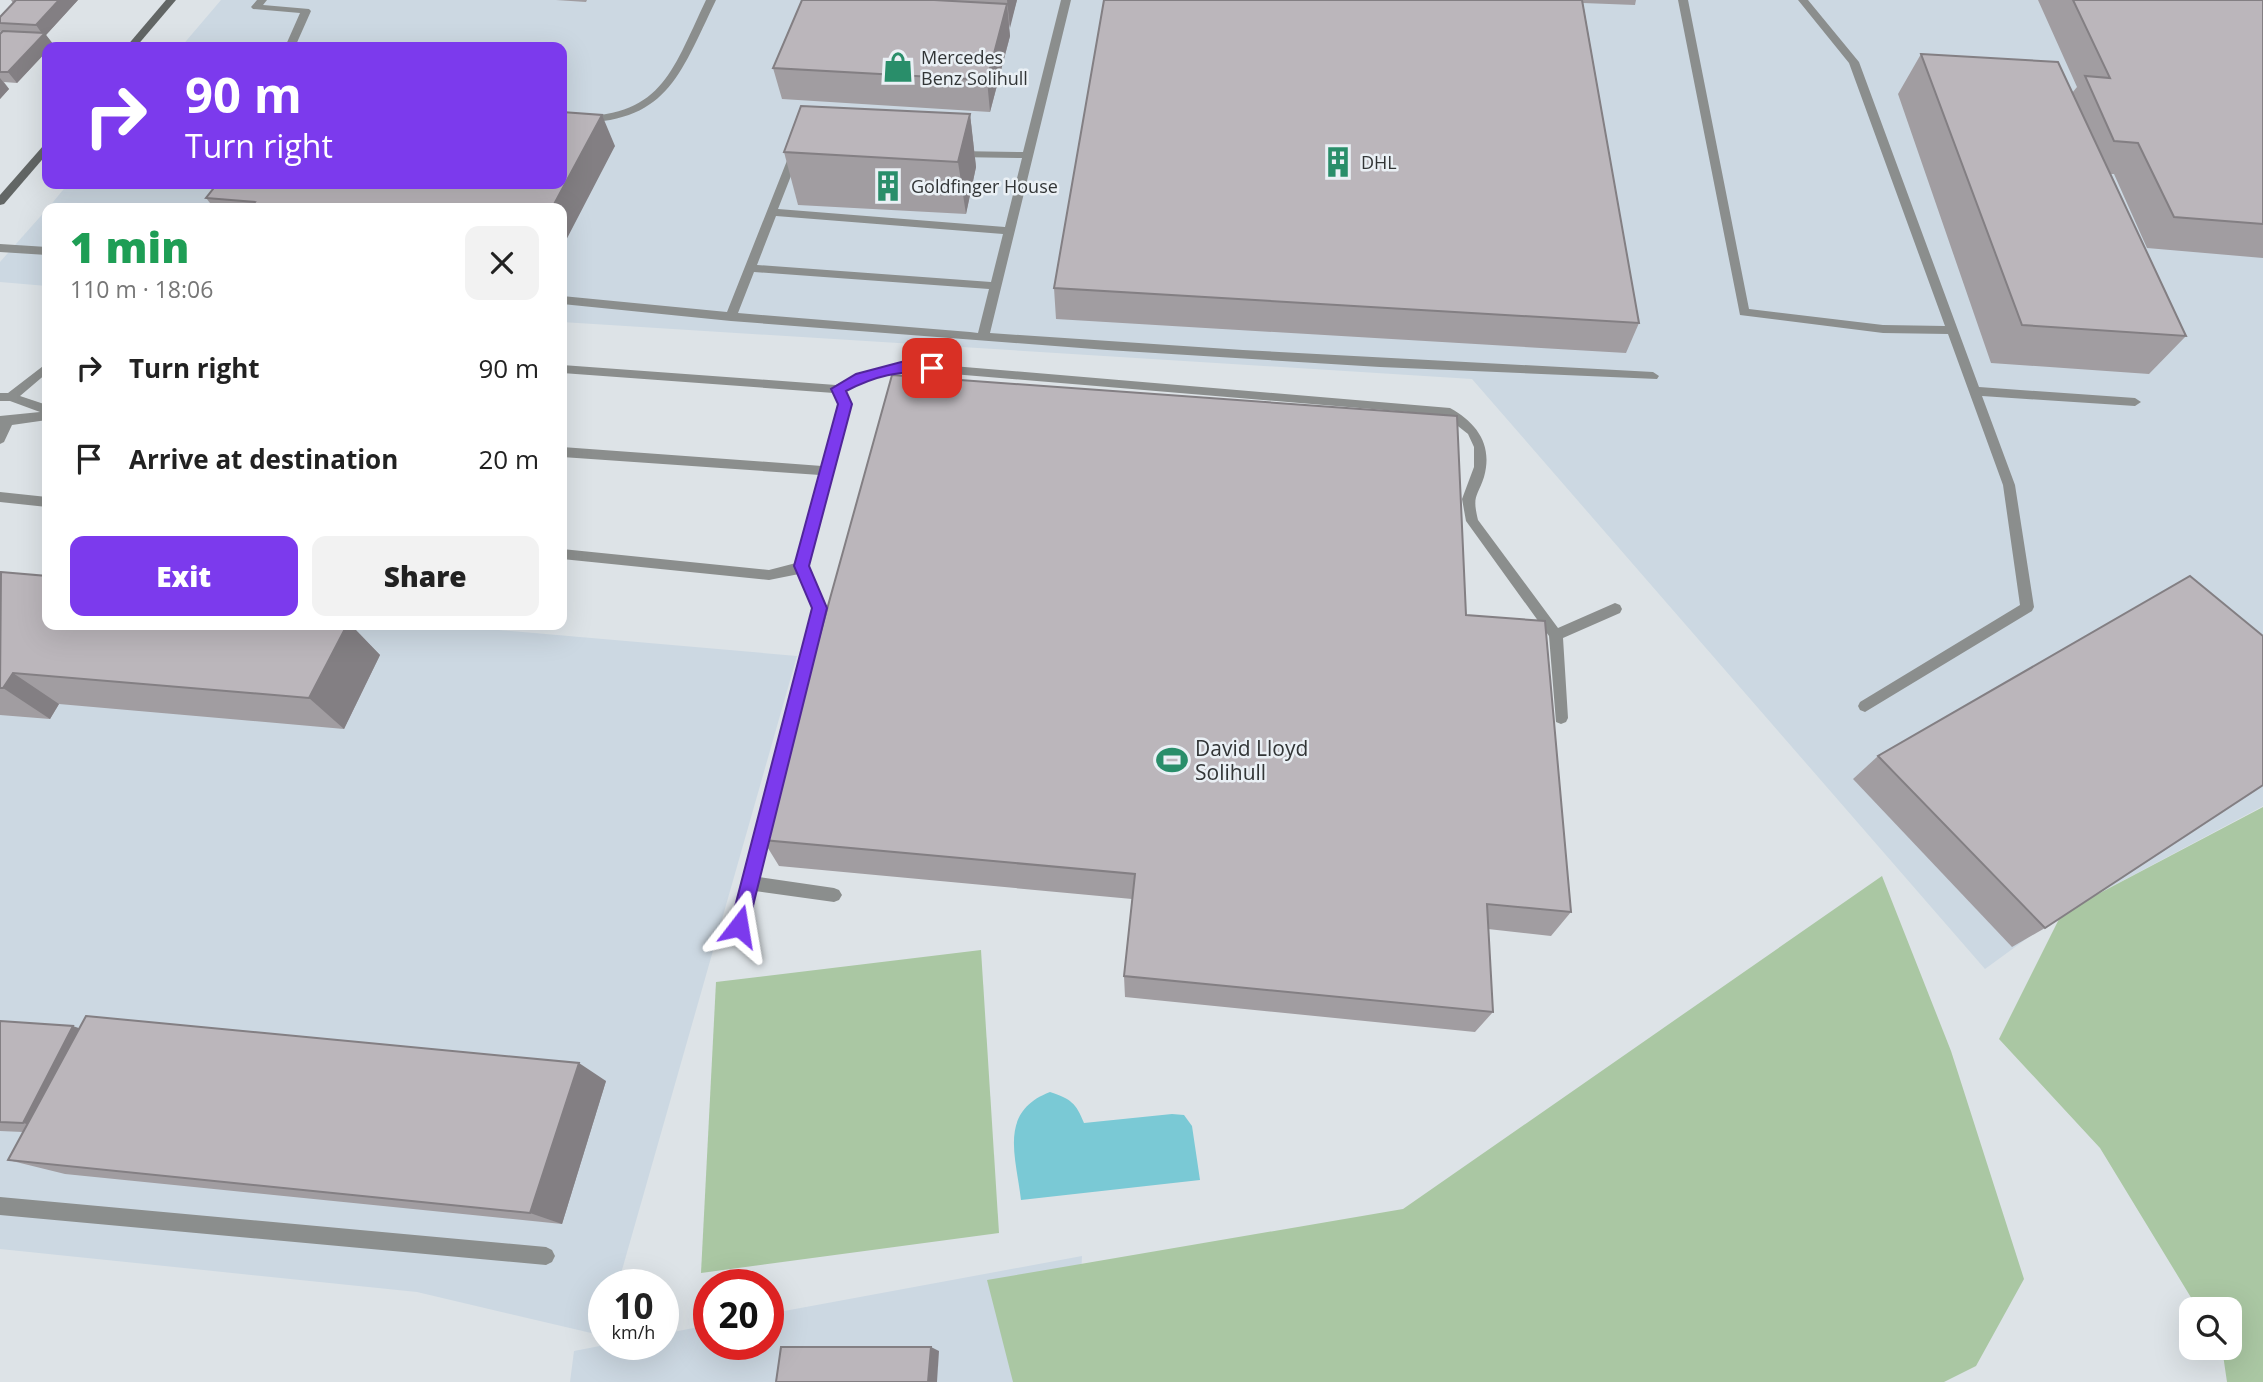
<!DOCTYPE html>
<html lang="en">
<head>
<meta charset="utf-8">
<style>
  :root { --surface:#fff; --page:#f2f2f2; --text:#222; --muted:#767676; --accent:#7c3aed }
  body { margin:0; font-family:"Open Sans",sans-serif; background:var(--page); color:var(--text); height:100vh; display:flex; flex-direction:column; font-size:26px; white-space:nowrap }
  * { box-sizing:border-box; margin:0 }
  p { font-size:23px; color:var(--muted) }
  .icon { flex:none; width:38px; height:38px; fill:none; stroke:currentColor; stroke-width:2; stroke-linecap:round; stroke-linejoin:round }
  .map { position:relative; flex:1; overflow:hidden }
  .sheet { position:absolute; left:42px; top:203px; width:525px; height:427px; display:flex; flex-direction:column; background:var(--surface); border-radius:14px; box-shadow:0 7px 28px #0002 }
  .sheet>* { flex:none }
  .hud { position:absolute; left:42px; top:42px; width:525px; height:147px; border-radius:14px; box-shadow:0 7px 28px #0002; background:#7c3aed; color:#fff; overflow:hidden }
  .fabs { position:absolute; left:2179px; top:1297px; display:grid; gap:14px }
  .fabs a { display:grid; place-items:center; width:63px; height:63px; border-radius:14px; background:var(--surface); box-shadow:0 7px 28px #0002; font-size:35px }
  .speed { position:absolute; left:588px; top:1269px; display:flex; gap:14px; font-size:35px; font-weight:700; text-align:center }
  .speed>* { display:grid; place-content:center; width:91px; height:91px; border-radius:50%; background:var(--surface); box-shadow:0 7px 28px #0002; line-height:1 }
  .speed small { font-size:18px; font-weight:400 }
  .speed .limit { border:10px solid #d22; background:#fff; color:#111 }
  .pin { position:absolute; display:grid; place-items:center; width:60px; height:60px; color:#fff; margin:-30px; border-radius:14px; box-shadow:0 4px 10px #0006 }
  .me { position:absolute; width:77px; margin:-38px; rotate:14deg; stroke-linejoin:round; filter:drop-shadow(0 0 5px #0008) }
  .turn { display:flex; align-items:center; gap:24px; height:147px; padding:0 28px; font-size:32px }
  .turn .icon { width:91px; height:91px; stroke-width:2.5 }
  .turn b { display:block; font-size:49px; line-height:60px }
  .round { display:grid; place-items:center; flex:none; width:74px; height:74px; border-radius:14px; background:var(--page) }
  .head { display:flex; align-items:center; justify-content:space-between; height:119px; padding:0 28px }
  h1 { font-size:42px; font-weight:800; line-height:52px; color:#1e9e55 }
  .cta { display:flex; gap:14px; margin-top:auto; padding:14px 28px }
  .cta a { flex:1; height:80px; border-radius:14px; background:var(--accent); color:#fff; font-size:28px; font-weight:800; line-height:80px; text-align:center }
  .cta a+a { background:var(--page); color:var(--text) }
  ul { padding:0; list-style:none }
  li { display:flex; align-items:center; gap:21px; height:91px; padding:0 28px }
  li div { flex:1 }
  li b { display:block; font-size:26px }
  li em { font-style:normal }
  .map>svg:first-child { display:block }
</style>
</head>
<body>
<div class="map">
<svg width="2263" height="1382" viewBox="0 0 2263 1382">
  <rect width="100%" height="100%" fill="#dde3e7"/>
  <g fill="#ccd8e2">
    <polygon points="221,0 2263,0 2263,806 2062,913 1985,969 1472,379 562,322 562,208 48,208 68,184 562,184 562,47 181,47"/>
    <polygon points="47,209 47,286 0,282 0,262"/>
    <polygon points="0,586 47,625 442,625 797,656 618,1284 604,1284 604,1336 417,1292 0,1249"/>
    <polygon points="1082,1256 1076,1382 570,1382 574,1351 610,1344 663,1344 663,1334 709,1325 709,1344 768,1344 768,1314"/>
  </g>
  <g fill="#aac7a3">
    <polygon points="2263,807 2263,1382 2227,1382 2222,1348 2230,1348 2230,1309 2198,1309 2100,1148 1999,1039 2062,913"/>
    <polygon points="1882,876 1951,1051 2024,1279 1976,1366 1944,1382 1013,1382 987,1280 1403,1209"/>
    <polygon points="981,950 999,1233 701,1273 716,982"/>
  </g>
  <path fill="#7ac9d5" d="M 1050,1092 C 1071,1099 1076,1103 1084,1123 L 1172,1114 L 1184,1115 L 1192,1126 L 1200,1180 L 1021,1200 C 1016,1156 998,1112 1050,1092 Z"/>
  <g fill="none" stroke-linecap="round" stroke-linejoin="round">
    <g fill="#8b8e8d" fill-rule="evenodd">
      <polygon points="257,0 267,0 263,5 309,9 311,11 295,47 285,47 300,13 253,9 251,7"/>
      <path d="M 706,0 L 716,0 C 677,81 666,126 562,123 L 562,117 C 661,119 669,78 706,0 Z"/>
      <path d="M 1061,0 L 1071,0 L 990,333 L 1243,350 L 1653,372 L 1659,376 L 1657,379 L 1380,367 L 1107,350 L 731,321 L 562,304 L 562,296 L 727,312 L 790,153 L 795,150 L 800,153 L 778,209 L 1005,227 L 1022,158 L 955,157 L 950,154 L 955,151 L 1023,152 ZM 776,216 L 1003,234 L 991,282 L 757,265 ZM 754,272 L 989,289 L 978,333 L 970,332 L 738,313 Z"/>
      <polygon points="1678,0 1688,0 1749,309 1883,325 1945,326 1849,63 1798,0 1808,0 1859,62 1979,387 2135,398 2141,402 2135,406 1982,396 2015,485 2034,607 2032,611 1865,712 1860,710 1858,706 1860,702 2020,605 2003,485 1948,334 1883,333 1740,315"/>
      <polygon points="0,244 47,247 47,255 0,252"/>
      <path d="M 905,362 L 1450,408 C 1477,423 1493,445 1484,477 C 1477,498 1472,495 1478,520 L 1558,628 L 1615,603 L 1620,605 L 1622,609 L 1620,613 L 1563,638 L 1568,718 L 1566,722 L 1561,724 L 1556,722 L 1549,636 L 1466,521 L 1462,499 L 1474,467 L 1474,447 L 1468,434 L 1444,415 L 905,370 L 864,380 L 845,391 L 851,404 L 809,566 L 826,608 L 759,877 L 834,888 L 839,890 L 842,895 L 839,900 L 834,902 L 755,891 L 747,926 L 745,931 L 739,933 L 733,931 L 731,926 L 812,608 L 799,574 L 769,580 L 562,559 L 562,549 L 769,570 L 796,563 L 820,475 L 562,457 L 562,447 L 822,466 L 839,404 L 834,393 L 562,373 L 562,365 L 836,385 L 857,374 Z"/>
      <polygon points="47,363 47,373 20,396 47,405 47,420 12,425 4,442 0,444 0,416 40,412 10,401 0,401 0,393 8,393"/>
      <polygon points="0,492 47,497 47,507 0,502"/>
      <polygon points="0,1197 546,1247 552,1250 555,1256 552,1262 546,1265 0,1215"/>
    </g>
    <g fill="#626665" fill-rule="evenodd">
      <polygon points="166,0 176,0 136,47 126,47"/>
      <polygon points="47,145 47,154 4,204 0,205 0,195 43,146"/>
    </g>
  </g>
  <g fill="#a19da1">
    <polygon points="11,0 78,0 46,35 53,44 47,47 47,51 17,83 4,82 9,89 0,99 0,34 1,33 0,31 0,23 13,3"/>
    <polygon points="556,0 587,0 586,2"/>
    <polygon points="802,0 1017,0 1009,28 1010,36 990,112 782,99 773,68"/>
    <polygon points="1104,0 1636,0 1635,5 1583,3 1639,323 1626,353 1056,319 1054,288"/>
    <polygon points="2038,0 2263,0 2263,258 2147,248 2114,174 2110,174 2186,336 2149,374 1991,363 1898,94 1921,54 2072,93 2077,87"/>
    <polygon points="970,114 976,167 966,214 798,205 784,152"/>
    <polygon points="615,146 562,208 214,208 206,198"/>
    <polygon points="0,573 47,625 351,625 380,655 344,729 59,704 50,719 0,715"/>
    <polygon points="1466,615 1571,912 1551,936 1488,929 1493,1012 1475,1032 1125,997 1124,976 1132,899 779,866 763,840"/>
    <polygon points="1878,756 2045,928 2012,947 1853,779"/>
    <polygon points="0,1021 79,1028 606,1081 562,1224 65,1174 8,1160 23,1132 0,1131"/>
  </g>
  <g fill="#837f83">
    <polygon points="59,0 78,0 46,35 53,44 51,47 47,47 47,51 17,83 8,72 43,35 36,25"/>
    <polygon points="1007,0 1017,0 1010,28"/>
    <polygon points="1007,4 1010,36 990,112 987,80"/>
    <polygon points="0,78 9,89 0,99"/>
    <polygon points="970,114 976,167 966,214 958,162"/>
    <polygon points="602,115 615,146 562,248 562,208 552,208"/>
    <polygon points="347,625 351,625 380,655 344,729 309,698"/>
    <polygon points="13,673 59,704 50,719 3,688"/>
    <polygon points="73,1026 113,1041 67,1135 23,1123"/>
    <polygon points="579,1063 606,1081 562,1224 530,1213"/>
    <polygon points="931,1347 939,1351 937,1382 928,1382"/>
  </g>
  <g fill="#bbb6bb" stroke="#837f83" stroke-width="2">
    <polygon points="16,0 59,0 36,25 0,23 0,17"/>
    <polygon points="802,0 934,0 1007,4 987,80 773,68"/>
    <polygon points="1104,0 1582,0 1639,323 1054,288"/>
    <polygon points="2073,0 2263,0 2263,224 2174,217 2138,143 2114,141 2085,76 2110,78"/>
    <polygon points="3,31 45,33 8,72 0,72 0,34"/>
    <polygon points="1921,54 2058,62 2186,336 2022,325"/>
    <polygon points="801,106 970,114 958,162 784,152"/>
    <polygon points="562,112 602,115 552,208 251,208 255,202 206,198 217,184 562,184"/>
    <polygon points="892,375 1457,416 1466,615 1545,621 1571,912 1487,904 1493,1012 1124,976 1135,874 763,840"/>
    <polygon points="1,572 47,576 47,625 347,625 309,698 13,673 3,688 0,688"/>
    <polygon points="2190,576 2263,636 2263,785 2045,928 1878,756"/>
    <polygon points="86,1016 579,1063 530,1213 8,1160"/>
    <polygon points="0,1021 73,1026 23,1123 0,1122"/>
    <polygon points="781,1347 931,1347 928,1382 776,1382"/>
  </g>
  <path fill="#7c3aed" stroke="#51269a" stroke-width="2" d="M 905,361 L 932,364 L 938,368 L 932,373 C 899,370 875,376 846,391 L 852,404 L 809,566 L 827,608 L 748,926 L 745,932 L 739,935 L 733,932 L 730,926 L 812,608 L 794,566 L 838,404 L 831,389 L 856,374 Z"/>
  <defs>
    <symbol id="shop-bare" viewBox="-9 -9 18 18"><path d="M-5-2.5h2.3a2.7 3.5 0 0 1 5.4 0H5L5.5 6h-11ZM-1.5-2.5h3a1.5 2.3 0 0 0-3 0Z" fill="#298e6a" stroke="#eaf0f5" stroke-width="2.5" paint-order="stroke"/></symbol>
    <symbol id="building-bare" viewBox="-9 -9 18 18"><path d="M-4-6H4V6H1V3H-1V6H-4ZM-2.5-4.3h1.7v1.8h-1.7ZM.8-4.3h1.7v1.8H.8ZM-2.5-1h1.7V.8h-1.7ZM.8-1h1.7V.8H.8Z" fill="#298e6a" stroke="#eaf0f5" stroke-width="2.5" paint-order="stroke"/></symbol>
    <symbol id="stadium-bare" viewBox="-9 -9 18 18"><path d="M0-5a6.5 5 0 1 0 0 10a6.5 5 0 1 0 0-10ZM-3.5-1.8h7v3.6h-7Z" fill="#298e6a" stroke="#eaf0f5" stroke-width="2.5" paint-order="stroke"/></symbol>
  </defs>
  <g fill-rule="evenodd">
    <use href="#shop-bare" x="876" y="45" width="44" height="44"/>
    <use href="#building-bare" x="1316" y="140" width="44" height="44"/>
    <use href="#building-bare" x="866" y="164" width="44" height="44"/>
    <use href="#stadium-bare" x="1150" y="738" width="44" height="44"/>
  </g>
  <g text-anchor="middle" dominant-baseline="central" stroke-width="5" stroke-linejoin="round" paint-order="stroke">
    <g font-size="18" fill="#323536" stroke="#eaf0f5" text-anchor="start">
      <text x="921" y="57">Mercedes<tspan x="921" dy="21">Benz Solihull</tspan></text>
      <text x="1361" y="162">DHL</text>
      <text x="911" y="186">Goldfinger House</text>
    </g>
    <g font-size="21" fill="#323536" stroke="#eaf0f5" text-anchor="start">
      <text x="1195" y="748">David Lloyd<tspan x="1195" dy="24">Solihull</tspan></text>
    </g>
  </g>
</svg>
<div class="fabs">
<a><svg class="icon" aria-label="search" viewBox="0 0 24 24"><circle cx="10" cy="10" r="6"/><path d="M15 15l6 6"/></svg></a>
</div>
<div class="speed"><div>10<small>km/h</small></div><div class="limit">20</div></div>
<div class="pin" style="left:932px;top:368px;background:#d93025"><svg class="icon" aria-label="arrive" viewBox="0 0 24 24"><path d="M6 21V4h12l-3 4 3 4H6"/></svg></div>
<svg class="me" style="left:739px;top:926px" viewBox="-20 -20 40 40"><path d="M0-17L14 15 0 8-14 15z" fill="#7c3aed" stroke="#fff" stroke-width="4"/></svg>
<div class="hud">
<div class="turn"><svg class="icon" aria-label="right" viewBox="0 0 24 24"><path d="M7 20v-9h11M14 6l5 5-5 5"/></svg><div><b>90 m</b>Turn right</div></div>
</div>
<section class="sheet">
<div class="head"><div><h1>1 min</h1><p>110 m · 18:06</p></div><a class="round"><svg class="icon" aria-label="close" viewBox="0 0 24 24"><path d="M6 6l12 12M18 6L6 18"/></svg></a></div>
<ul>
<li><svg class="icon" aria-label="right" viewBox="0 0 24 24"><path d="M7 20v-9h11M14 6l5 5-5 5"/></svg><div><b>Turn right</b></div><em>90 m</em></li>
<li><svg class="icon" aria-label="arrive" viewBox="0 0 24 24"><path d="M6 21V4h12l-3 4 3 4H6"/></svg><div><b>Arrive at destination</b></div><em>20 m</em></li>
</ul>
<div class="cta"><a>Exit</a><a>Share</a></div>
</section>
</div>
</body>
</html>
